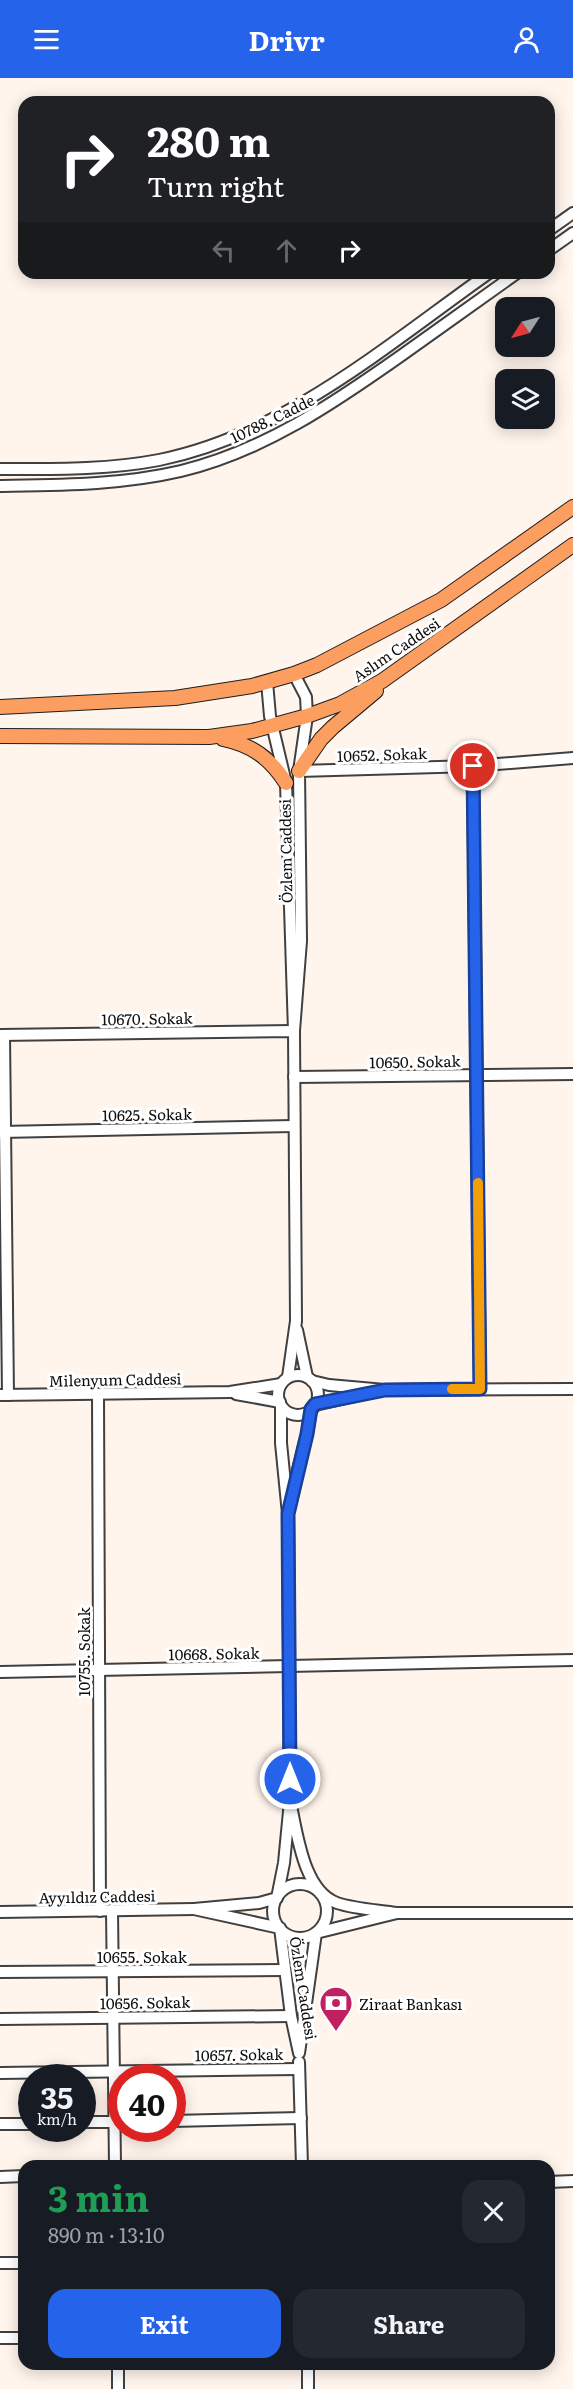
<!DOCTYPE html>
<html lang="en">
<head>
<meta charset="utf-8">
<style>
  :root { --surface:#171b24; --page:#242831; --text:#f1f3f6; --muted:#9ea1a6; --accent:#2563eb }
  body { margin:0; font-family:Literata,serif; background:var(--page); color:var(--text); height:100vh; display:flex; flex-direction:column; font-size:22px; white-space:nowrap }
  * { box-sizing:border-box; margin:0 }
  p { font-size:20px; color:var(--muted) }
  .icon { flex:none; width:33px; height:33px; fill:none; stroke:currentColor; stroke-width:2; stroke-linecap:round; stroke-linejoin:round }
  .map { position:relative; flex:1; overflow:hidden }
  .side { position:absolute; left:18px; top:2082px; width:537px; height:210px; display:flex; flex-direction:column; background:var(--surface); border-radius:18px; box-shadow:0 3px 15px #0003 }
  .side>* { flex:none }
  .banner { position:absolute; left:18px; top:18px; width:537px; height:183px; border-radius:18px; box-shadow:0 3px 15px #0003; background:#202124; color:#fff; overflow:hidden }
  .needle { width:39px; rotate:234deg }
  .buttons { position:absolute; left:495px; top:219px; display:grid; gap:12px }
  .buttons a { display:grid; place-items:center; width:60px; height:60px; border-radius:12px; background:var(--surface); box-shadow:0 3px 15px #0003; font-size:30px }
  .speed { position:absolute; left:18px; top:1986px; display:flex; gap:12px; font-size:30px; font-weight:700; text-align:center }
  .speed>* { display:grid; place-content:center; width:78px; height:78px; border-radius:50%; background:var(--surface); box-shadow:0 3px 15px #0003; line-height:1 }
  .speed small { font-size:15px; font-weight:400 }
  .speed .limit { border:9px solid #d22; background:#fff; color:#111 }
  .pin { position:absolute; display:grid; place-items:center; width:51px; height:51px; color:#fff; margin:-26px; border:3px solid #fff; border-radius:50%; box-shadow:0 2px 6px #0007 }
  .me { position:absolute; width:66px; margin:-33px; rotate:0deg; stroke-linejoin:round; filter:drop-shadow(0 0 4px #0008) }
  .turn { display:flex; align-items:center; gap:21px; height:126px; padding:0 30px; font-size:27px }
  .turn .icon { width:78px; height:78px; stroke-width:2.5 }
  .turn b { display:block; font-size:42px; line-height:51px }
  .lanes { display:flex; align-items:center; height:57px; padding:0 30px; background:#0003; justify-content:center; gap:30px; direction:ltr }
  .lanes .off { opacity:.35 }
  .round { display:grid; place-items:center; flex:none; width:63px; height:63px; border-radius:18px; background:var(--page) }
  .summary { display:flex; align-items:center; justify-content:space-between; height:102px; padding:0 30px }
  h1 { font-size:36px; font-weight:700; line-height:45px; color:#1e9e55 }
  .button { display:flex; gap:12px; margin-top:auto; padding:12px 30px }
  .button a { flex:1; height:69px; border-radius:18px; background:var(--accent); color:#fff; font-size:24px; font-weight:700; line-height:69px; text-align:center }
  .button a+a { background:var(--page); color:var(--text) }
  header { display:flex; justify-content:space-between; align-items:center; height:78px; padding:0 30px; background:var(--accent); color:#fff; font-size:27px; font-weight:700 }
  .map>svg:first-child { display:block }
</style>
</head>
<body>
<header><svg class="icon" aria-label="menu" viewBox="0 0 24 24"><path d="M4 6h16M4 12h16M4 18h16"/></svg>Drivr<svg class="icon" aria-label="person" viewBox="0 0 24 24"><circle cx="12" cy="8" r="4"/><path d="M4 21q1-7 8-7t8 7"/></svg></header>
<div class="map">
<svg width="573" height="2311" viewBox="0 0 573 2311">
  <rect width="100%" height="100%" fill="#fff5ed"/>
  <g fill="none" stroke-linecap="round" stroke-linejoin="round">
    <defs>
      <g id="minor">
        <polyline points="549,152 573,135"/>
        <polyline points="549,172 573,155"/>
        <path d="M 0,391 C 53,391 107,392 159,382 C 284,357 387,267 489,195"/>
        <path d="M 0,408 C 61,407 121,407 181,393 C 264,373 334,325 402,277 C 440,250 479,222 517,195"/>
        <polyline points="267,604 270,638 286,705 294,953 301,863 299,693 307,638 306,619 294,596"/>
        <polyline points="473,688 480,1311"/>
        <polyline points="299,693 473,688 573,680"/>
        <polyline points="0,957 294,953 296,1243 288,1299"/>
        <polyline points="4,957 8,1317"/>
        <polyline points="294,999 573,996"/>
        <polyline points="1,1054 294,1048"/>
        <polyline points="297,1252 307,1299"/>
        <circle cx="298" cy="1317" r="20"/>
        <polyline points="312,1303 329,1307 385,1312 573,1311"/>
        <polyline points="98,1316 100,1833"/>
        <polyline points="236,1316 280,1324"/>
        <polyline points="0,1317 230,1314 281,1306"/>
        <polyline points="315,1327 373,1314"/>
        <polyline points="281,1328 281,1365 288,1436 290,1723"/>
        <polyline points="290,1424 307,1356 311,1331"/>
        <polyline points="0,1594 573,1582"/>
        <path d="M 290,1723 C 297,1754 303,1813 337,1825 C 355,1831 378,1832 397,1835 L 316,1855 L 299,1975 L 291,1938 L 280,1850 L 194,1831 L 259,1825 L 277,1820 L 284,1785 Z"/>
        <circle cx="300" cy="1833" r="27"/>
        <polyline points="112,1832 115,2088"/>
        <polyline points="0,1834 194,1831"/>
        <polyline points="397,1835 573,1835"/>
        <polyline points="0,1894 284,1892"/>
        <polyline points="0,1941 291,1938"/>
        <polyline points="299,1984 302,2088"/>
        <polyline points="0,1995 299,1991"/>
        <polyline points="172,2043 301,2040"/>
        <polyline points="82,2044 121,2044"/>
        <polyline points="0,2046 32,2046"/>
        <polyline points="0,2099 24,2098"/>
        <polyline points="549,2104 573,2103"/>
        <polyline points="0,2185 24,2185"/>
        <polyline points="0,2260 24,2260"/>
        <polyline points="118,2286 118,2311"/>
        <polyline points="308,2286 308,2311"/>
      </g>
      <g id="major">
        <polyline points="0,629 175,620 252,608 294,596 317,587 441,522 573,429"/>
        <polyline points="0,658 209,659 252,653 307,638 340,626 382,603 573,467"/>
        <path d="M 223,661 C 252,667 270,680 286,705"/>
        <polyline points="299,693 321,661 333,649 376,613"/>
      </g>
    </defs>
    <use href="#minor" stroke="#404040" stroke-width="14"/>
    <use href="#major" stroke="#1e1e1e" stroke-width="16"/>
    <use href="#minor" stroke="#fff" stroke-width="10"/>
    <use href="#major" stroke="#fc9e60" stroke-width="14"/>
  </g>
  <g fill="none" stroke-linecap="round" stroke-linejoin="round">
    <defs>
      <polyline id="route" points="290,1701 288,1436 307,1356 311,1331 315,1326 385,1312 480,1311 473,688"/>
    </defs>
    <use href="#route" stroke="#184099" stroke-width="15"/>
    <use href="#route" stroke="#2563eb" stroke-width="10"/>
    <polyline stroke="#f59e0b" stroke-width="10" points="452,1311 480,1311 478,1105"/>
  </g>
  <defs>
    <symbol id="bank-pin" viewBox="-11 -11 22 30"><path d="M0 17L-7.5 6A9.5 9.5 0 1 1 7.5 6Z" fill="#c12162" stroke="#fff"/><path d="M-6-4H6V4H-6ZM0-2.3a2.3 2.3 0 1 0 0 4.6a2.3 2.3 0 1 0 0-4.6Z" fill="#fff"/></symbol>
  </defs>
  <g fill-rule="evenodd">
    <use href="#bank-pin" x="317" y="1906" width="38" height="52"/>
  </g>
  <g text-anchor="middle" dominant-baseline="central" stroke-width="6" stroke-linejoin="round" paint-order="stroke">
    <g font-size="15" fill="#0d0d0d" stroke="#fff">
      <text transform="translate(272 340) rotate(-26)">10788. Cadde</text>
      <text transform="translate(396 571) rotate(-34)">Aslım Caddesi</text>
      <text transform="translate(382 676) rotate(-2)">10652. Sokak</text>
      <text transform="translate(285 773) rotate(-91)">Özlem Caddesi</text>
      <text transform="translate(147 940) rotate(-1)">10670. Sokak</text>
      <text transform="translate(415 983) rotate(-1)">10650. Sokak</text>
      <text transform="translate(147 1036) rotate(-1)">10625. Sokak</text>
      <text transform="translate(115 1301) rotate(-1)">Milenyum Caddesi</text>
      <text transform="translate(83 1574) rotate(-90)">10755. Sokak</text>
      <text transform="translate(214 1575) rotate(-1)">10668. Sokak</text>
      <text transform="translate(97 1818) rotate(-1)">Ayyıldız Caddesi</text>
      <text x="142" y="1878">10655. Sokak</text>
      <text transform="translate(304 1910) rotate(81)">Özlem Caddesi</text>
      <text transform="translate(145 1924) rotate(-1)">10656. Sokak</text>
      <text transform="translate(239 1976) rotate(-1)">10657. Sokak</text>
    </g>
    <g font-size="15" fill="#0d0d0d" stroke="#fff" text-anchor="start">
      <text x="359" y="1925">Ziraat Bankası</text>
    </g>
  </g>
</svg>
<div class="buttons">
<a><svg class="needle" viewBox="-14 -14 28 28"><path d="M0-13l5 13h-10z" fill="#e53935"/><path d="M0 13l5-13h-10z" fill="#9ea1a6"/></svg></a>
<a><svg class="icon" aria-label="layers" viewBox="0 0 24 24"><path d="M12 4l9 5-9 5-9-5zM3 14l9 5 9-5"/></svg></a>
</div>
<div class="speed"><div>35<small>km/h</small></div><div class="limit">40</div></div>
<div class="pin" style="left:473px;top:688px;background:#d93025"><svg class="icon" aria-label="arrive" viewBox="0 0 24 24"><path d="M6 21V4h12l-3 4 3 4H6"/></svg></div>
<svg class="me" style="left:290px;top:1701px" viewBox="-20 -20 40 40"><circle r="17" fill="#2563eb" stroke="#fff" stroke-width="3"/><path d="M0-11L8 9 0 5-8 9z" fill="#fff"/></svg>
<div class="banner">
<div class="turn"><svg class="icon" aria-label="right" viewBox="0 0 24 24"><path d="M7 20v-9h11M14 6l5 5-5 5"/></svg><div><b>280 m</b>Turn right</div></div>
<div class="lanes"><svg class="icon off" aria-label="left" viewBox="0 0 24 24"><path d="M17 20v-9H6M10 6l-5 5 5 5"/></svg><svg class="icon off" aria-label="ahead" viewBox="0 0 24 24"><path d="M12 20V5M6 11l6-6 6 6"/></svg><svg class="icon" aria-label="right" viewBox="0 0 24 24"><path d="M7 20v-9h11M14 6l5 5-5 5"/></svg></div>
</div>
<section class="side">
<div class="summary"><div><h1>3 min</h1><p>890 m · 13:10</p></div><a class="round"><svg class="icon" aria-label="close" viewBox="0 0 24 24"><path d="M6 6l12 12M18 6L6 18"/></svg></a></div>
<div class="button"><a>Exit</a><a>Share</a></div>
</section>
</div>
</body>
</html>
